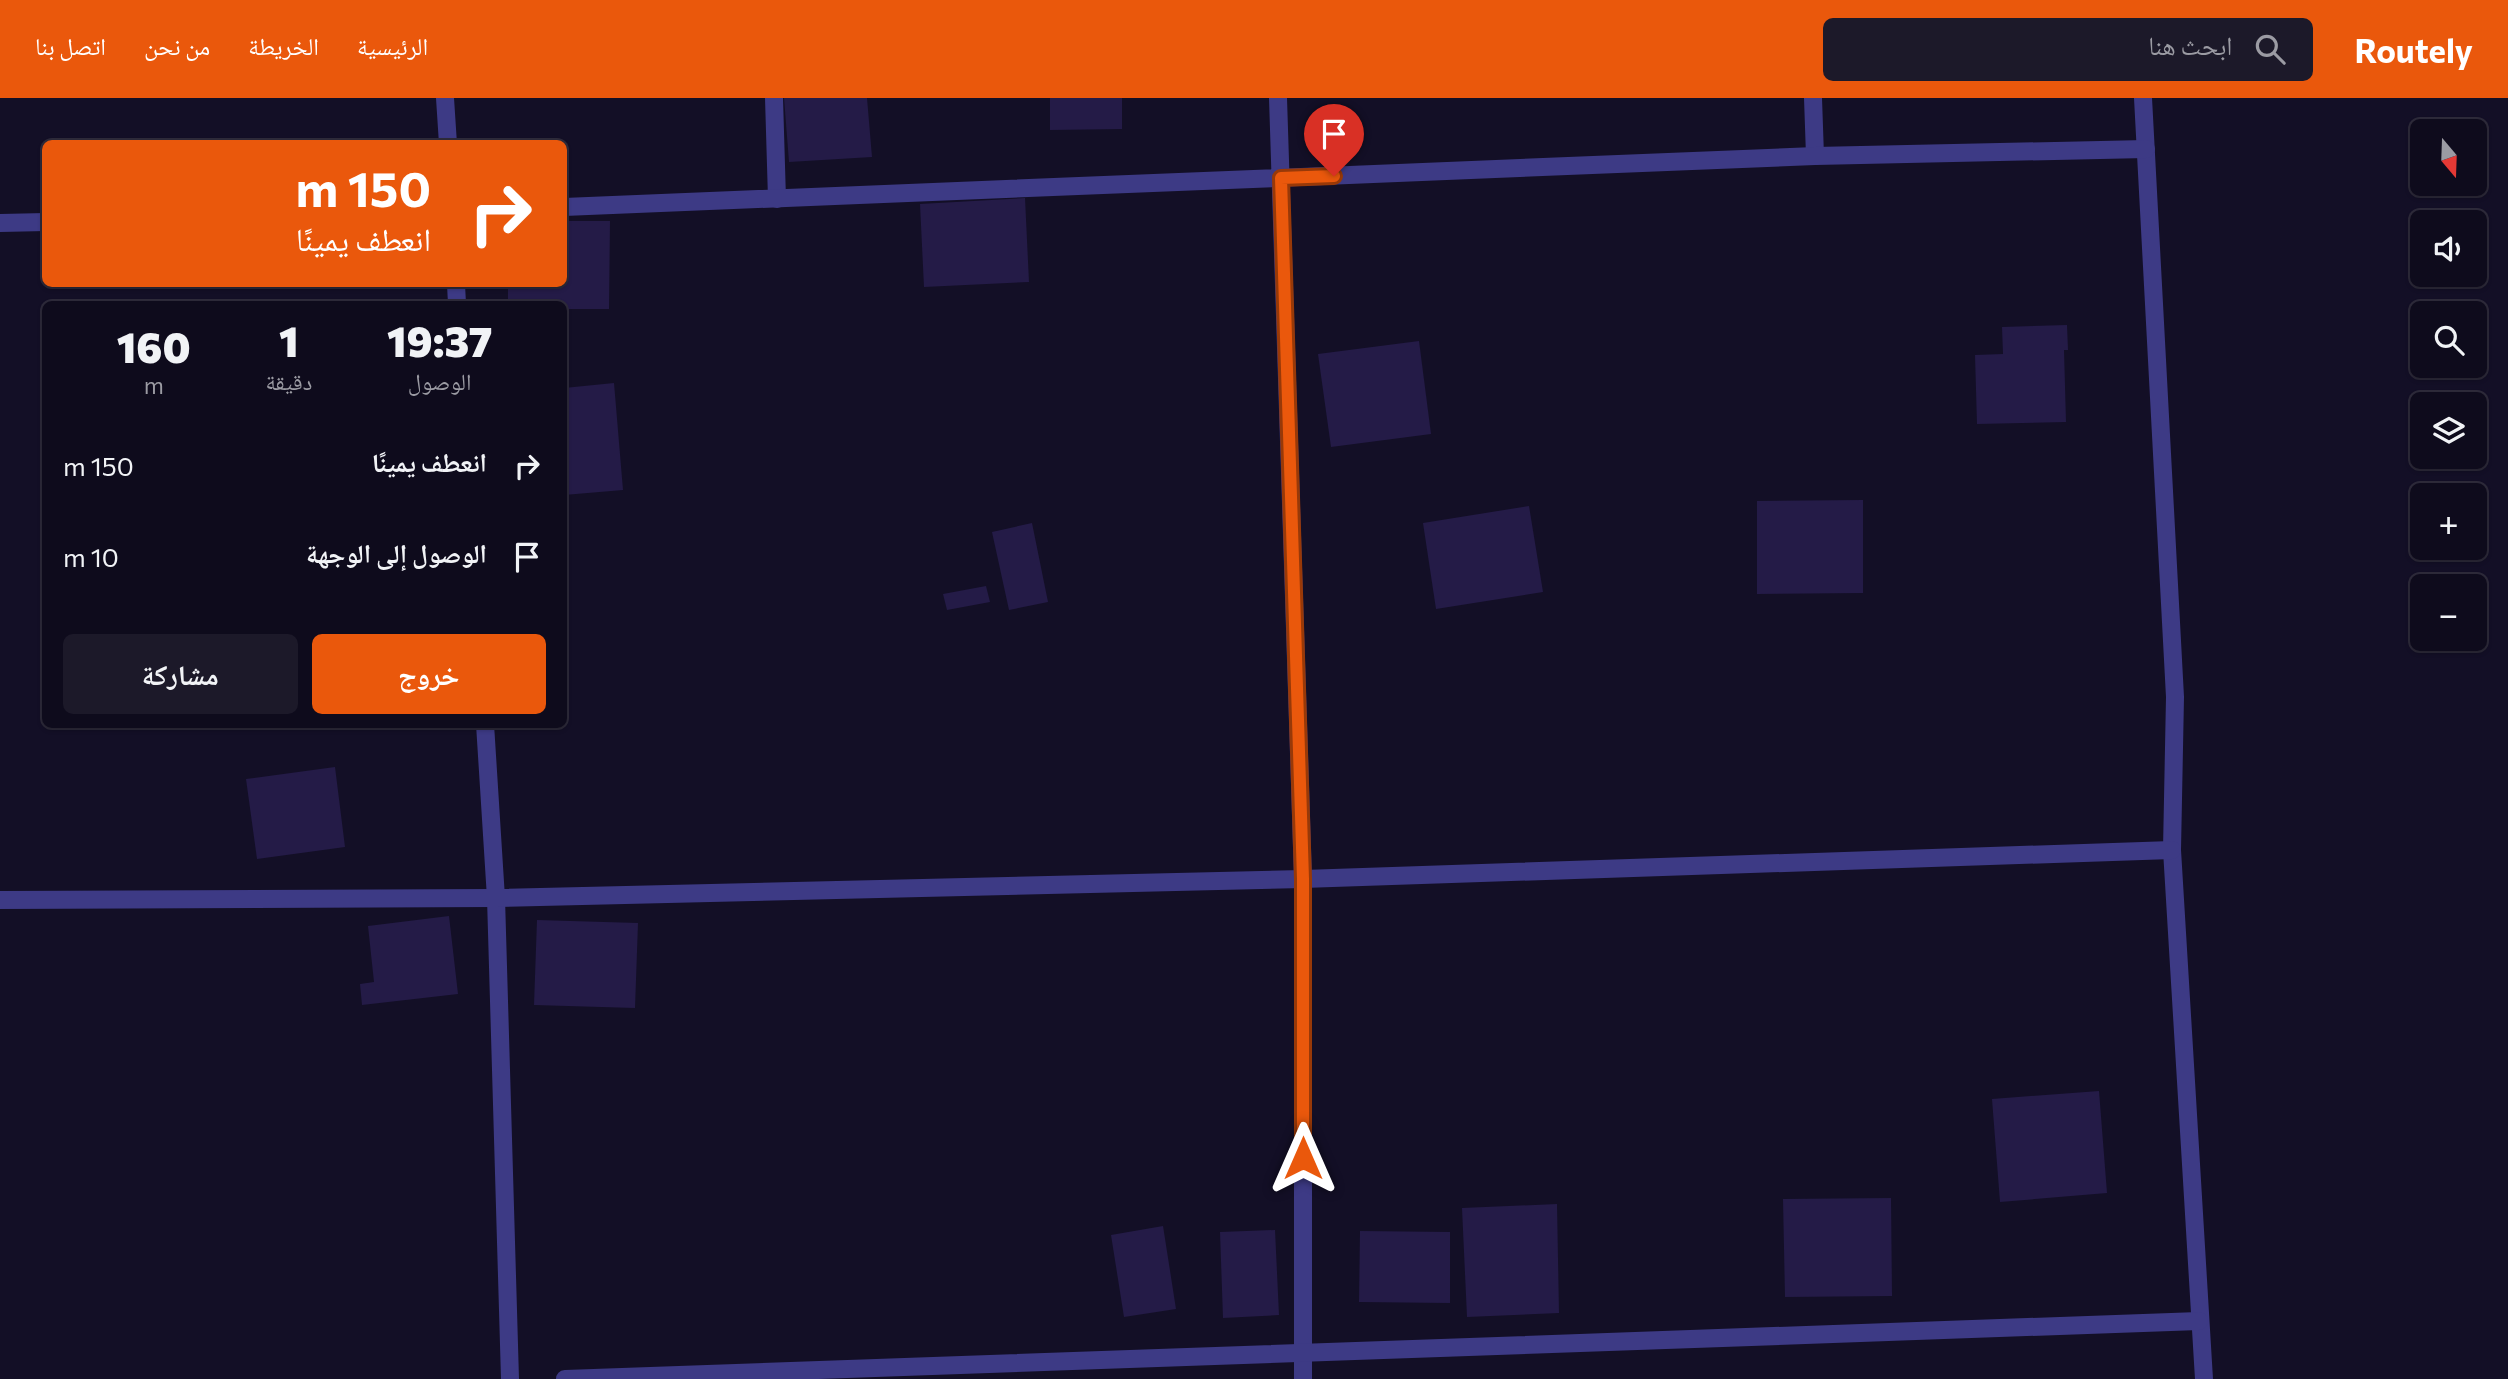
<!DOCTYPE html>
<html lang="ar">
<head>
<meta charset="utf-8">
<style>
  :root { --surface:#0e0b1c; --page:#1c1929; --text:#f1f3f6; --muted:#9b9ba3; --line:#2e2b3b; --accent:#ea580c }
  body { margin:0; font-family:Commissioner,"Noto Naskh Arabic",sans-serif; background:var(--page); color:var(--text); direction:rtl; height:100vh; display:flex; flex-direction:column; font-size:26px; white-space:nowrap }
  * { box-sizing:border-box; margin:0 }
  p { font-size:23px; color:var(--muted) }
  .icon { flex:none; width:38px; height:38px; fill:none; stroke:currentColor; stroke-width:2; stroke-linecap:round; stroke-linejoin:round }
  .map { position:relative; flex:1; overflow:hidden; direction:ltr }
  .drawer { position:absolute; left:42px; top:203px; width:525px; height:427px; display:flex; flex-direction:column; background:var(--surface); border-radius:10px; box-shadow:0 2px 5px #0004,0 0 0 2px var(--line); direction:rtl }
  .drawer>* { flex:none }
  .guide { position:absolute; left:42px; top:42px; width:525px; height:147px; border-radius:10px; box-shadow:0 2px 5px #0004,0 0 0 2px var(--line); direction:rtl; background:#ea580c; color:#fff; overflow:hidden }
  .needle { width:46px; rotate:161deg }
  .tools { position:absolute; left:2410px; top:21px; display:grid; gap:14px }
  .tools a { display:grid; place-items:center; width:77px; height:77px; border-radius:10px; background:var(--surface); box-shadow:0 2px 5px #0004,0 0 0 2px var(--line); font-size:35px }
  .pin { position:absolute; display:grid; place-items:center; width:60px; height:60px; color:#fff; margin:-72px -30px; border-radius:50% 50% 50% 0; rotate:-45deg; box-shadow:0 0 7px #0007 }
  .pin .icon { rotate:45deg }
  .me { position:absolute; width:77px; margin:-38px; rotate:0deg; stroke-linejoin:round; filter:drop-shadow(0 0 5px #0008) }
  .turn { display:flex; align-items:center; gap:24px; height:147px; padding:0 21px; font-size:32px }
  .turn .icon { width:91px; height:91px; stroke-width:2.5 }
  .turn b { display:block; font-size:49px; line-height:60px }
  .eta { display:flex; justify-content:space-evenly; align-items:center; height:119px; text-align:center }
  .eta b { font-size:42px; font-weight:800; line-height:49px }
  .action { display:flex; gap:14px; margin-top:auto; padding:14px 21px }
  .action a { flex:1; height:80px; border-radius:10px; background:var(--accent); color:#fff; font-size:28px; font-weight:800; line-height:80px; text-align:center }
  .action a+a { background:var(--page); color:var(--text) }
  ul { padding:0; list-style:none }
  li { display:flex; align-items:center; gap:21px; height:91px; padding:0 21px }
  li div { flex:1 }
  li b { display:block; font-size:26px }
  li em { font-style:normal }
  header { display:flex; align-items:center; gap:42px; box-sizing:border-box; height:98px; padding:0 35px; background:var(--accent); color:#fff }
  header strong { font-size:33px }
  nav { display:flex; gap:38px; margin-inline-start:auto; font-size:24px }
  .search { width:490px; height:63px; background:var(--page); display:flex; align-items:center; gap:18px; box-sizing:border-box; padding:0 24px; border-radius:10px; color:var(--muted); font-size:26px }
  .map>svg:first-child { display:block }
</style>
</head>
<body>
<header>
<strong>Routely</strong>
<div class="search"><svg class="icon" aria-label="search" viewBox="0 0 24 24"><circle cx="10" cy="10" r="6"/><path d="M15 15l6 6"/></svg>ابحث هنا</div>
<nav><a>الرئيسية</a><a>الخريطة</a><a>من نحن</a><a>اتصل بنا</a></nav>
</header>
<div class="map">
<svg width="2508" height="1281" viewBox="0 0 2508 1281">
  <rect width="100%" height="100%" fill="#130f26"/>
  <g fill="#241b47">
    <polygon points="784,0 867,0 872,59 789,64"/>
    <polygon points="1050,0 1122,0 1122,31 1050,32"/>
    <polygon points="1025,100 1029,184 924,189 920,106"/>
    <polygon points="564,123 610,123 609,211 564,211 564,206 508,206 508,186 564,186"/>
    <polygon points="2067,227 2068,252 2064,252 2066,324 1977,326 1975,257 2003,256 2002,229"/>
    <polygon points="1419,243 1431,336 1331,349 1318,256"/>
    <polygon points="614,285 623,392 564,397 564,290"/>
    <polygon points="1863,402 1863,495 1757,496 1757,403"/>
    <polygon points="1529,408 1543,494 1436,511 1423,425"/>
    <polygon points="564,418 565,418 568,444 564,445"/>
    <polygon points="1032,425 1048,504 1009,512 992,434"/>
    <polygon points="986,488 990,504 947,512 943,496"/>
    <polygon points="335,669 345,749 257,761 246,681"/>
    <polygon points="449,818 458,896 362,907 360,886 374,884 368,828"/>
    <polygon points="537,822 638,825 635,910 534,907"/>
    <polygon points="2099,993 2107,1095 2000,1104 1992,1001"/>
    <polygon points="1891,1100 1892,1198 1785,1199 1783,1101"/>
    <polygon points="1557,1106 1559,1215 1467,1219 1462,1110"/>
    <polygon points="1163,1128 1176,1211 1124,1219 1111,1137"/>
    <polygon points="1275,1132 1279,1217 1223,1220 1220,1134"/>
    <polygon points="1360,1133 1450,1134 1450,1205 1359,1204"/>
  </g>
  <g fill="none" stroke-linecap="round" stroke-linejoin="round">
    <g stroke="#3d3a85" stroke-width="18">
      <polyline points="445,0 448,46"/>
      <polyline points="774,0 777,101"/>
      <polyline points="1278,0 1303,781 1303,1281"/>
      <polyline points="1813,0 1815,58"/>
      <polyline points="2143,0 2175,599 2172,752 2204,1281"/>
      <polyline points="564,109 1815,58 2146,51"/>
      <polyline points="0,125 46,124"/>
      <polyline points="456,186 457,206"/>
      <polyline points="485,626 496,800 510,1281"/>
      <polyline points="0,802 496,800 1303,781 2172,752"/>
      <polyline points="565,1281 2199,1223"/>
    </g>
  </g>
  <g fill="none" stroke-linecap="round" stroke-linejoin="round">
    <defs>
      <polyline id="route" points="1303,1060 1303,781 1281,80 1334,78"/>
    </defs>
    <use href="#route" stroke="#983908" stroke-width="18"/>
    <use href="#route" stroke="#ea580c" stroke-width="12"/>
  </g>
</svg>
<div class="tools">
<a><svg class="needle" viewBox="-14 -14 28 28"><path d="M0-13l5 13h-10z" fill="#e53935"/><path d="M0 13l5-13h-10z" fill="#9b9ba3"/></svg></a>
<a><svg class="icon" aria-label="sound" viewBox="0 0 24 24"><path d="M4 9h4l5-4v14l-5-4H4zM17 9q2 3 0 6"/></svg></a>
<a><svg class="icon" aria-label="search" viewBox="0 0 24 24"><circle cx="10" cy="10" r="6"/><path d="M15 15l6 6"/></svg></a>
<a><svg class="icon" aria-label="layers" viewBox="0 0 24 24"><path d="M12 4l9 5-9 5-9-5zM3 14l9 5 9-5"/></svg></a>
<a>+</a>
<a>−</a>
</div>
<div class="pin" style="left:1334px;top:78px;background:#d93025"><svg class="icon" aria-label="arrive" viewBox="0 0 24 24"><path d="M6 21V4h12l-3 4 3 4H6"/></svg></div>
<svg class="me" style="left:1303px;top:1060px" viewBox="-20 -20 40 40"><path d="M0-17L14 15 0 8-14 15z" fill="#ea580c" stroke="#fff" stroke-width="4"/></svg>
<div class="guide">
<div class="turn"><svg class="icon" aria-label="right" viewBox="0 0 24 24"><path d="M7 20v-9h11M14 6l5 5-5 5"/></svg><div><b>150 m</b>انعطف يمينًا</div></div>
</div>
<section class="drawer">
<div class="eta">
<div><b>19:37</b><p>الوصول</p></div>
<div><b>1</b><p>دقيقة</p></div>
<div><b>160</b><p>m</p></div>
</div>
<ul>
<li><svg class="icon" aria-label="right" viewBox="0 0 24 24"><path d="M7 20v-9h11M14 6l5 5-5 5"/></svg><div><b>انعطف يمينًا</b></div><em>150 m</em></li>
<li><svg class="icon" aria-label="arrive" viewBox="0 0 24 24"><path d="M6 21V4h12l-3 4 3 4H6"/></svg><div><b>الوصول إلى الوجهة</b></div><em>10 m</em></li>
</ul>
<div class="action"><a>خروج</a><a>مشاركة</a></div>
</section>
</div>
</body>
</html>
